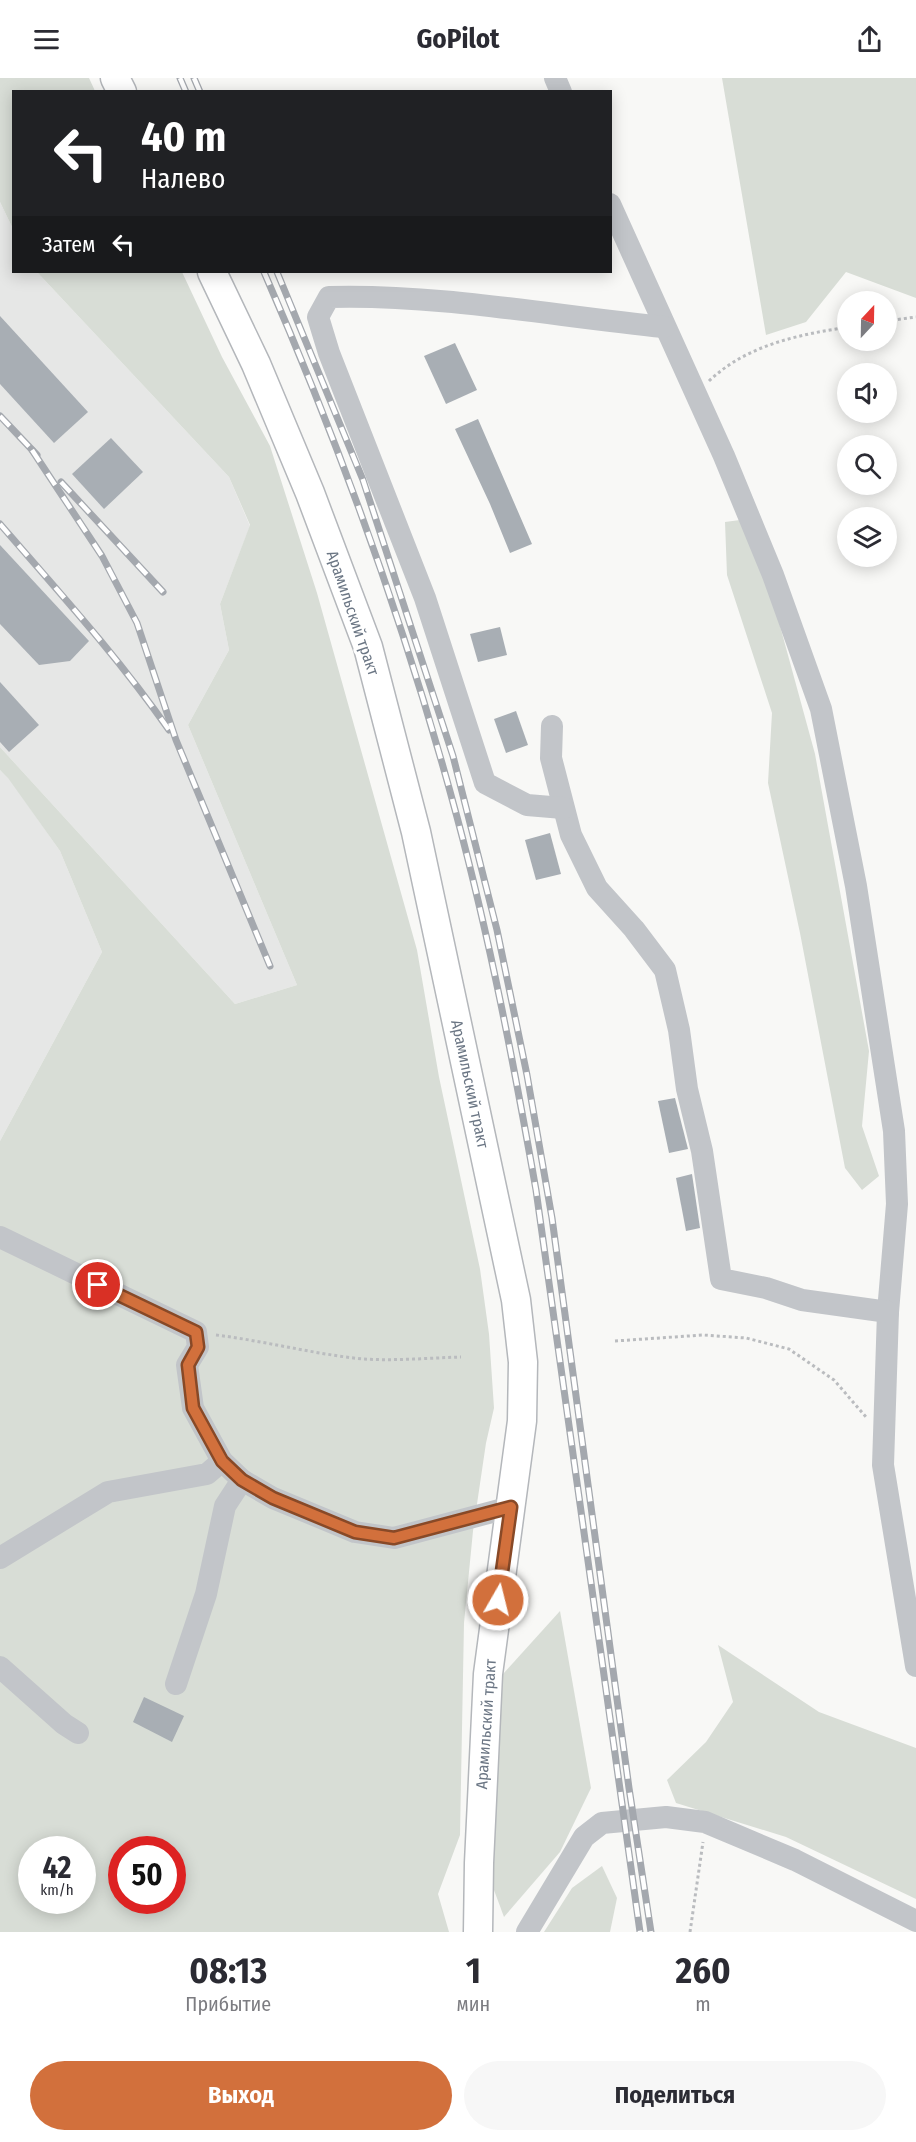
<!DOCTYPE html>
<html lang="ru">
<head>
<meta charset="utf-8">
<style>
  :root { --surface:#fff; --page:#f7f7f7; --text:#2b2b33; --muted:#7c7c81; --accent:#d2703c }
  body { margin:0; font-family:"Fira Sans Condensed",sans-serif; background:var(--page); color:var(--text); height:100vh; display:flex; flex-direction:column; font-size:22px; white-space:nowrap }
  * { box-sizing:border-box; margin:0 }
  p { font-size:20px; color:var(--muted) }
  .icon { flex:none; width:33px; height:33px; fill:none; stroke:currentColor; stroke-width:2; stroke-linecap:round; stroke-linejoin:round }
  .map { position:relative; height:1854px; overflow:hidden }
  .sheet { display:flex; flex-direction:column; background:var(--surface); flex:1 }
  .sheet>* { flex:none }
  .top-card { position:absolute; left:12px; top:12px; width:600px; height:183px; border-radius:0px; box-shadow:0 3px 15px #0003; background:#202124; color:#fff; overflow:hidden }
  .needle { width:39px; rotate:22deg }
  .tools { position:absolute; left:837px; top:213px; display:grid; gap:12px }
  .tools a { display:grid; place-items:center; width:60px; height:60px; border-radius:50%; background:var(--surface); box-shadow:0 3px 15px #0003; font-size:30px }
  .speed { position:absolute; left:18px; top:1758px; display:flex; gap:12px; font-size:30px; font-weight:700; text-align:center }
  .speed>* { display:grid; place-content:center; width:78px; height:78px; border-radius:50%; background:var(--surface); box-shadow:0 3px 15px #0003; line-height:1 }
  .speed small { font-size:15px; font-weight:400 }
  .speed .limit { border:9px solid #d22; background:#fff; color:#111 }
  .pin { position:absolute; display:grid; place-items:center; width:51px; height:51px; color:#fff; margin:-26px; border:3px solid #fff; border-radius:50%; box-shadow:0 2px 6px #0007 }
  .me { position:absolute; width:66px; margin:-33px; rotate:8deg; stroke-linejoin:round; filter:drop-shadow(0 0 4px #0008) }
  .turn { display:flex; align-items:center; gap:21px; height:126px; padding:0 30px; font-size:27px }
  .turn .icon { width:78px; height:78px; stroke-width:2.5 }
  .turn b { display:block; font-size:42px; line-height:51px }
  .then { display:flex; align-items:center; height:57px; padding:0 30px; background:#0003; gap:12px; font-size:22px }
  .eta { display:flex; justify-content:space-evenly; align-items:center; height:102px; text-align:center }
  .eta b { font-size:36px; font-weight:700; line-height:42px }
  .cta { display:flex; gap:12px; margin-top:auto; padding:12px 30px }
  .cta a { flex:1; height:69px; border-radius:36px; background:var(--accent); color:#fff; font-size:24px; font-weight:700; line-height:69px; text-align:center }
  .cta a+a { background:var(--page); color:var(--text) }
  header { display:flex; justify-content:space-between; align-items:center; height:78px; padding:0 30px; background:var(--surface); font-size:27px; font-weight:700 }
  .map>svg:first-child { display:block }
</style>
</head>
<body>
<header><svg class="icon" aria-label="menu" viewBox="0 0 24 24"><path d="M4 6h16M4 12h16M4 18h16"/></svg>GoPilot<svg class="icon" aria-label="share" viewBox="0 0 24 24"><path d="M12 15V3M7 8l5-5 5 5M5 13v7h14v-7"/></svg></header>
<div class="map">
<svg width="916" height="1854" viewBox="0 0 916 1854">
  <rect width="100%" height="100%" fill="#f8f8f6"/>
  <g fill="#e6e7e6">
    <polygon points="0,124 13,151 14,194 37,194 229,399 250,448 220,526 229,572 188,647 297,907 235,926 0,669"/>
    <polygon points="0,692 8,699 60,773 102,874 0,1063"/>
  </g>
  <g fill="#d8ddd6" fill-rule="evenodd">
    <polygon points="0,0 89,0 95,13 14,14 13,151 0,124"/>
    <polygon points="722,0 916,0 916,220 846,194 806,244 766,257"/>
    <path d="M 37,194 L 182,194 L 222,279 L 270,368 L 317,515 L 417,872 L 439,999 L 480,1191 L 489,1256 L 494,1330 L 486,1365 L 473,1453 L 464,1545 L 460,1757 L 438,1816 L 449,1854 L 0,1854 L 0,1063 L 102,874 L 60,773 L 8,700 L 0,692 L 0,669 L 235,926 L 297,907 L 188,647 L 229,572 L 220,526 L 250,447 L 229,399 ZM 32,1772 L 82,1772 L 82,1822 L 32,1822 ZM 122,1772 L 172,1772 L 172,1822 L 122,1822 Z"/>
    <polygon points="740,442 768,504 815,676 869,973 862,1048 879,1098 862,1112 845,1090 800,855 768,705 772,635 727,497 725,444"/>
    <polygon points="560,1533 591,1710 560,1774 504,1839 491,1804 503,1596"/>
    <polygon points="718,1567 819,1634 916,1670 916,1821 786,1759 676,1725 667,1702 706,1664 733,1624"/>
    <polygon points="602,1788 617,1820 610,1854 544,1854 572,1810"/>
  </g>
  <g fill="#a8aeb4">
    <polygon points="0,238 88,334 54,365 0,306"/>
    <polygon points="455,265 477,312 446,326 424,278"/>
    <polygon points="478,341 532,466 510,475 490,426 455,351"/>
    <polygon points="111,360 143,394 104,431 72,396"/>
    <polygon points="0,467 89,563 70,583 39,587 0,546"/>
    <polygon points="500,549 507,577 478,584 470,556"/>
    <polygon points="0,604 39,647 9,674 0,664"/>
    <polygon points="516,633 528,667 506,675 494,641"/>
    <polygon points="550,755 561,796 536,802 525,762"/>
    <polygon points="675,1020 688,1071 669,1075 658,1023"/>
    <polygon points="692,1096 700,1150 686,1153 676,1100"/>
    <polygon points="144,1619 184,1638 172,1664 133,1644"/>
  </g>
  <g fill="none" stroke-linecap="round" stroke-linejoin="round">
    <defs>
      <g id="major">
        <polyline points="115,0 122,14"/>
        <polyline points="212,194 256,286 310,415 368,569 416,754 516,1222 523,1284 522,1343 488,1596 479,1785 478,1854"/>
      </g>
    </defs>
    <use href="#major" stroke="#b4b7bb" stroke-width="31"/>
    <g stroke="#babcbf" stroke-width="3" stroke-dasharray="3 3" stroke-linecap="butt">
      <polyline points="886,243 916,239"/>
      <path d="M 709,303 C 747,267 797,257 848,249"/>
      <path d="M 216,1257 C 265,1263 313,1276 363,1281 C 395,1283 429,1280 461,1279"/>
      <polyline points="615,1263 703,1257 746,1260 789,1271 834,1302 866,1339"/>
      <polyline points="690,1854 703,1764"/>
    </g>
    <g stroke="#c2c5c9" stroke-width="22">
      <polyline points="555,0 561,14"/>
      <polyline points="610,126 724,378 773,497 821,631 856,808 894,1053 897,1126 888,1234 883,1387 916,1588"/>
      <polyline points="552,648 551,680 571,757 597,810 634,851 665,892 679,952 687,1011 702,1073 721,1201 766,1210 802,1222 888,1234"/>
      <path d="M 563,730 L 527,727 L 485,705 L 425,520 L 329,275 L 318,239 L 329,219 C 441,216 553,238 664,249"/>
      <polyline points="0,1159 196,1254 198,1269 187,1287 193,1330 222,1383 242,1402 273,1420 355,1454 394,1460 511,1429"/>
      <polyline points="0,1480 108,1414 207,1396 222,1383"/>
      <polyline points="0,1589 64,1646 78,1655"/>
      <polyline points="176,1606 206,1516 225,1428 242,1402"/>
      <polyline points="527,1854 584,1759 602,1745 666,1739 705,1744 795,1782 916,1843"/>
    </g>
    <use href="#major" stroke="#fff" stroke-width="28"/>
    <defs>
      <g id="rail">
        <polyline points="180,0 186,14"/>
        <polyline points="194,0 200,14"/>
        <path d="M 264,194 C 341,370 407,553 457,739 C 490,862 514,987 536,1112 L 640,1854"/>
        <polyline points="277,194 363,402 453,678 497,852 527,997 552,1140 629,1710 651,1854"/>
        <polyline points="0,338 37,377"/>
        <polyline points="32,372 102,478 137,545 176,662 270,888"/>
        <polyline points="61,404 163,514"/>
        <path d="M 0,446 C 59,514 118,579 169,652"/>
      </g>
    </defs>
    <use href="#rail" stroke="#a4a8ae" stroke-width="7"/>
    <use href="#rail" stroke="#fff" stroke-width="4.5" stroke-dasharray="14" stroke-linecap="butt"/>
  </g>
  <g fill="none" stroke-linecap="round" stroke-linejoin="round">
    <defs>
      <polyline id="route" points="98,1207 196,1254 198,1269 188,1287 193,1330 222,1383 242,1402 273,1420 355,1454 394,1460 511,1429 498,1522"/>
    </defs>
    <use href="#route" stroke="#884927" stroke-width="15"/>
    <use href="#route" stroke="#d2703c" stroke-width="10"/>
  </g>
  <g text-anchor="middle" dominant-baseline="central" stroke-width="6" stroke-linejoin="round" paint-order="stroke">
    <g font-size="16" fill="#6b7684" stroke="#fff">
      <text transform="translate(353 535) rotate(71)">Арамильский тракт</text>
      <text transform="translate(470 1006) rotate(78)">Арамильский тракт</text>
      <text transform="translate(486 1646) rotate(-86)">Арамильский тракт</text>
    </g>
  </g>
</svg>
<div class="tools">
<a><svg class="needle" viewBox="-14 -14 28 28"><path d="M0-13l5 13h-10z" fill="#e53935"/><path d="M0 13l5-13h-10z" fill="#7c7c81"/></svg></a>
<a><svg class="icon" aria-label="sound" viewBox="0 0 24 24"><path d="M4 9h4l5-4v14l-5-4H4zM17 9q2 3 0 6"/></svg></a>
<a><svg class="icon" aria-label="search" viewBox="0 0 24 24"><circle cx="10" cy="10" r="6"/><path d="M15 15l6 6"/></svg></a>
<a><svg class="icon" aria-label="layers" viewBox="0 0 24 24"><path d="M12 4l9 5-9 5-9-5zM3 14l9 5 9-5"/></svg></a>
</div>
<div class="speed"><div>42<small>km/h</small></div><div class="limit">50</div></div>
<div class="pin" style="left:98px;top:1207px;background:#d93025"><svg class="icon" aria-label="arrive" viewBox="0 0 24 24"><path d="M6 21V4h12l-3 4 3 4H6"/></svg></div>
<svg class="me" style="left:498px;top:1522px" viewBox="-20 -20 40 40"><circle r="17" fill="#d2703c" stroke="#fff" stroke-width="3"/><path d="M0-11L8 9 0 5-8 9z" fill="#fff"/></svg>
<div class="top-card">
<div class="turn"><svg class="icon" aria-label="left" viewBox="0 0 24 24"><path d="M17 20v-9H6M10 6l-5 5 5 5"/></svg><div><b>40 m</b>Налево</div></div>
<div class="then">Затем<svg class="icon" aria-label="left" viewBox="0 0 24 24"><path d="M17 20v-9H6M10 6l-5 5 5 5"/></svg></div>
</div>
</div>
<section class="sheet">
<div class="eta">
<div><b>08:13</b><p>Прибытие</p></div>
<div><b>1</b><p>мин</p></div>
<div><b>260</b><p>m</p></div>
</div>
<div class="cta"><a>Выход</a><a>Поделиться</a></div>
</section>
</body>
</html>
